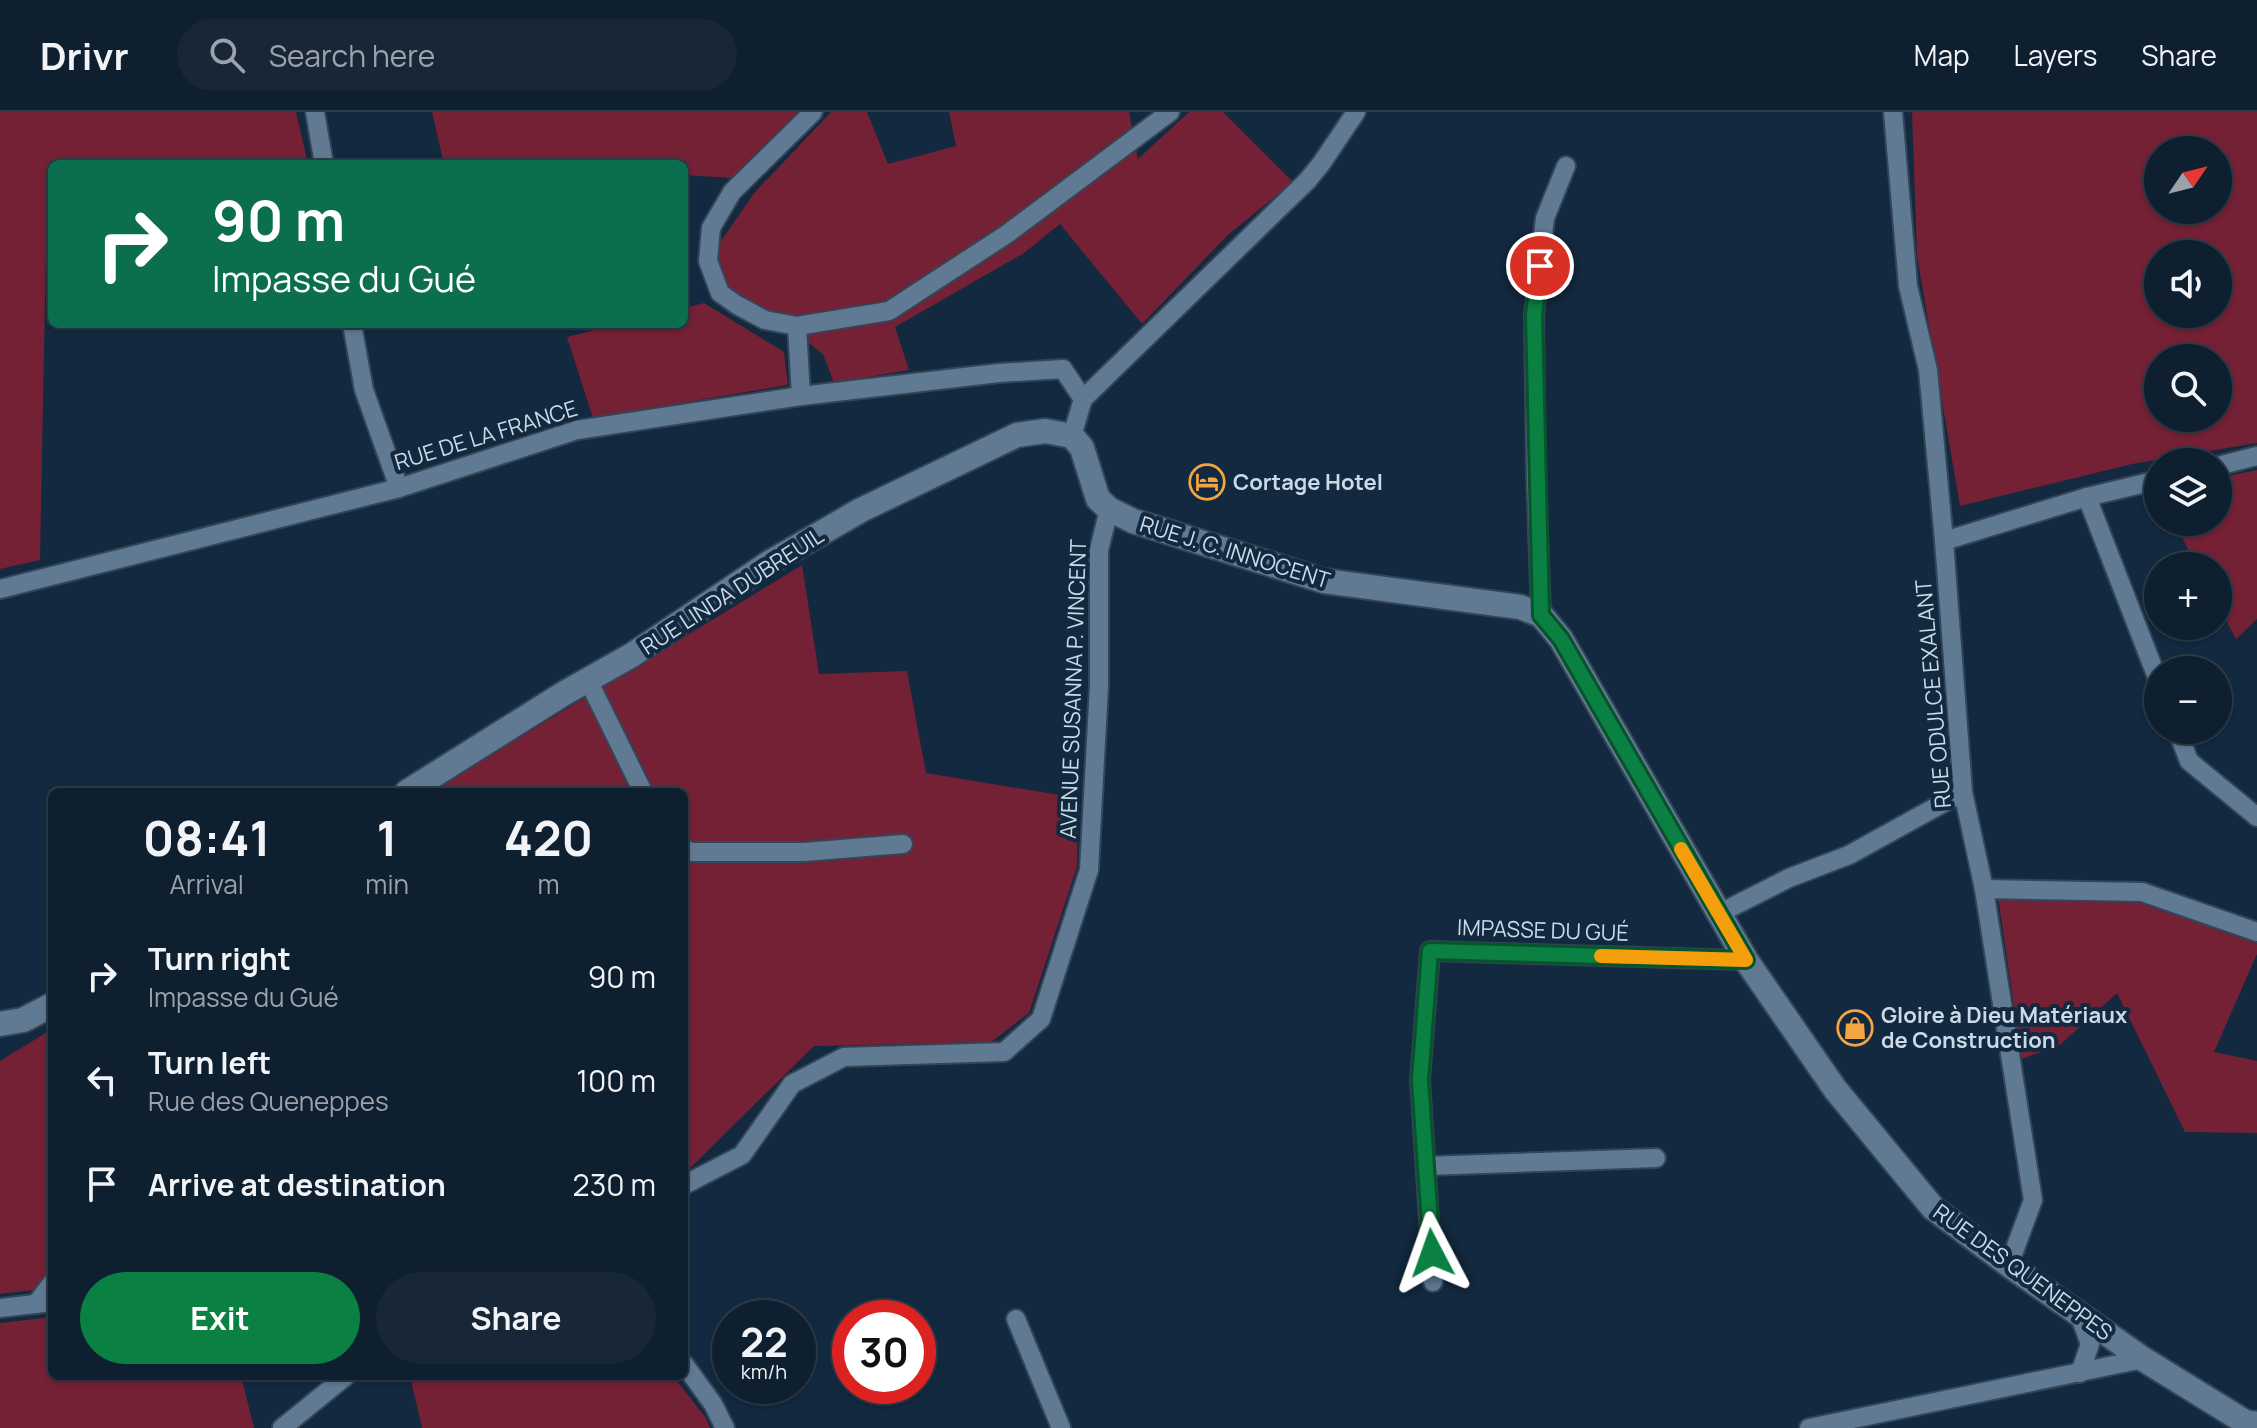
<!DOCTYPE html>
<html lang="en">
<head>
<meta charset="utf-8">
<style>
  :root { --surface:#0e1f2f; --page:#172737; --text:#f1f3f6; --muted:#9ba2aa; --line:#2e3d4b; --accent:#0b8043 }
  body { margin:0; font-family:Manrope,sans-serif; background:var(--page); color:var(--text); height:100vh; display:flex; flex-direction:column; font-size:30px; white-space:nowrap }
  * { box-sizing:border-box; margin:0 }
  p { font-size:26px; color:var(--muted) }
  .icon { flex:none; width:44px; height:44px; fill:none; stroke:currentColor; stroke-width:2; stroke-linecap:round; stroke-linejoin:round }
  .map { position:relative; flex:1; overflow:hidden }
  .sheet { position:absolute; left:48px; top:676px; width:640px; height:592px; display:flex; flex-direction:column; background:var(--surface); border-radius:12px; box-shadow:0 2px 6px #0004,0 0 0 2px var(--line) }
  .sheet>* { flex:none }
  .guide { position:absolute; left:48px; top:48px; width:640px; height:168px; border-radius:12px; box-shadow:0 2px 6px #0004,0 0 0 2px var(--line); background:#0b6e4f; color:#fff; overflow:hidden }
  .needle { width:52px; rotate:55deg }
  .fabs { position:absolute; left:2144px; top:24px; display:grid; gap:16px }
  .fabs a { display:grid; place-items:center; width:88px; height:88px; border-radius:50%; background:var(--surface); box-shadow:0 2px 6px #0004,0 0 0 2px var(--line); font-size:40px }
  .speed { position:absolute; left:712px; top:1188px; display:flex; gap:16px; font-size:40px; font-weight:700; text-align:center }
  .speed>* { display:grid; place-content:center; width:104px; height:104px; border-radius:50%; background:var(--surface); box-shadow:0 2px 6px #0004,0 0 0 2px var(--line); line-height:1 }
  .speed small { font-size:20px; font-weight:400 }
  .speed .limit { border:12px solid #d22; background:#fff; color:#111 }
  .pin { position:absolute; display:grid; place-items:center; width:68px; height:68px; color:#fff; margin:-34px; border:4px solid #fff; border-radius:50%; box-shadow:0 2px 8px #0007 }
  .me { position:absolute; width:88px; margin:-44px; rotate:356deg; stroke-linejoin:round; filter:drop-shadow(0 0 6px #0008) }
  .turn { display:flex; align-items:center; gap:28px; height:168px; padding:0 32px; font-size:36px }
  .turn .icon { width:104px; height:104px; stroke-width:2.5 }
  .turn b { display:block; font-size:56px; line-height:68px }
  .eta { display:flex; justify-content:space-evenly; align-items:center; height:136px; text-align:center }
  .eta b { font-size:48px; font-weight:700; line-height:56px }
  .cta { display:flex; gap:16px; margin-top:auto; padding:16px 32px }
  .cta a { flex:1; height:92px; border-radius:48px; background:var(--accent); color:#fff; font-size:32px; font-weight:700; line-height:92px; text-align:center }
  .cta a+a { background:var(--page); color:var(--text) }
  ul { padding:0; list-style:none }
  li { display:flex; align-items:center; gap:24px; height:104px; padding:0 32px }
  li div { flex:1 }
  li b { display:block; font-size:30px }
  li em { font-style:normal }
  header { display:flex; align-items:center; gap:48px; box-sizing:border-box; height:112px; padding:0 40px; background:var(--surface); border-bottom:2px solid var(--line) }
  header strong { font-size:38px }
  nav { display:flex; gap:44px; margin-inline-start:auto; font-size:28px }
  .search { width:560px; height:72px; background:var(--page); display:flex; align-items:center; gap:20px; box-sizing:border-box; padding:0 28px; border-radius:44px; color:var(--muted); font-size:30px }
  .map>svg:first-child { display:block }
</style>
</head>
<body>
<header>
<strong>Drivr</strong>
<div class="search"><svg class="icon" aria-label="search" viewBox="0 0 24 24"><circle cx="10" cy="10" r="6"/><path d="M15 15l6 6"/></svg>Search here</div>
<nav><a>Map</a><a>Layers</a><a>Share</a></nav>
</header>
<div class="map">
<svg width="2257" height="1316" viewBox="0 0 2257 1316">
  <rect width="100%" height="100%" fill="#12293f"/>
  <g fill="#742035" fill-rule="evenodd">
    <polygon points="0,0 296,0 308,52 52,52 52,134 46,135 40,448 0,457"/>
    <polygon points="432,0 810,0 733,66 684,63 684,52 444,52"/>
    <polygon points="831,0 867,0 888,52 956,34 949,0 1129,0 1138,47 1189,0 1223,0 1293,70 1228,123 1142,212 1060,112 1024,141 895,215 909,258 834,271 823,242 797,222 719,182 707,149 755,80"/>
    <path d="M 1912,0 L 2257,0 L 2257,331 L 2132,352 L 1960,394 L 1917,144 ZM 2158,38 L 2218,38 L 2218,98 L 2158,98 ZM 2158,142 L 2218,142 L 2218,202 L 2158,202 ZM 2158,246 L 2218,246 L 2218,306 L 2158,306 Z"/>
    <polygon points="704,191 784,240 788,273 593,306 567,225 620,212 684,212 684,196"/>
    <polygon points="2257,358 2257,507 2236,527 2218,493 2218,454 2197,454 2174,410 2218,410 2218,366"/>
    <polygon points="802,453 819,562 907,559 926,661 1078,686 1077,755 1029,901 991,930 814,934 684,1062 684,680 430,680"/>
    <polygon points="1998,785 2136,789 2257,827 2257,842 2214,940 2257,949 2257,1021 2185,1020 2117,881 2061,932 2022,947"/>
    <polygon points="52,917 52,1176 0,1182 0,949"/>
    <polygon points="52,1205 52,1264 241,1264 254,1316 0,1316 0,1211"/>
    <polygon points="410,1264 673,1264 706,1306 710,1316 422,1316"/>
  </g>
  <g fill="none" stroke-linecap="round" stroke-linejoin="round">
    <defs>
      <g id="street">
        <polyline points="315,0 324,52"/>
        <polyline points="813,0 732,80 711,116 708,149 720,181 737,193 765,208 797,214 889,199 1007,122 1170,0"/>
        <polyline points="1893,0 1908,174 1928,258 1944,429 1963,680 1984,777 2033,1088 2009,1153"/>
        <polyline points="352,212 364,278 399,376"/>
        <polyline points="797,214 801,284"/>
        <polyline points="1083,287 1307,69 1321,52 1356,0"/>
        <polyline points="2218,354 2257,344"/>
        <polyline points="2087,385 2158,568"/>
        <polyline points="1944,429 2087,385 2158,368"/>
        <polyline points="0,477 399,376 577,318 801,284 999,261 1063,257 1083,287 1072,324"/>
        <polyline points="1541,503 1536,364 1534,203 1545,106 1566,54"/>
        <polyline points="588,568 643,680"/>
        <polyline points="2177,618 2189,649 2257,705"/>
        <polyline points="684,737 692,740 804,740 903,732"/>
        <polyline points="1984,777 2142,780 2257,820"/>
        <polyline points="1718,802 1789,766 1849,743 1963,680"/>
        <polyline points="1426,1054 1656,1046"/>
        <polyline points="684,1073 742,1043 792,972 844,945 1004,940 1041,907 1089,758 1099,574 1099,438 1109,397"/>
        <polyline points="1433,1170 1420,968 1430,839 1746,848"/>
        <polyline points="36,1192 52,1171"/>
        <polyline points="0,1196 52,1190"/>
        <polyline points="2079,1202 2090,1232 2080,1261"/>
        <polyline points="1016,1207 1061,1316"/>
        <polyline points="684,1252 713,1292 725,1316"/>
        <polyline points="282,1316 346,1264"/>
        <polyline points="1809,1316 2143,1247"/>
      </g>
      <g id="secondary">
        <polyline points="407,680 563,582 632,543 769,451 861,398 1017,323 1045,319 1072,324 1082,336 1098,387 1109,397 1133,409 1324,469 1520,495 1541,503 1561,527 1746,848 1835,977 1933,1096 2009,1153 2143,1247 2245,1310 2257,1312"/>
        <polyline points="0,912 23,908 52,893"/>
      </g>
    </defs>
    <use href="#street" stroke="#354558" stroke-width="22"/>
    <use href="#secondary" stroke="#354558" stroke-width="28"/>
    <use href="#street" stroke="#607a94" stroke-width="18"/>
    <use href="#secondary" stroke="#607a94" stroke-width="24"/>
  </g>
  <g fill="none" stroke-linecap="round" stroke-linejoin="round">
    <defs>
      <polyline id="route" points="1432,1141 1420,968 1430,839 1746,848 1561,527 1541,503 1534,203 1540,154"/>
    </defs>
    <use href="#route" stroke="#07532c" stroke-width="20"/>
    <use href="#route" stroke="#0b8043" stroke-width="14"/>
    <polyline stroke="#f59e0b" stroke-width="14" points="1601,844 1746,848 1681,737"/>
  </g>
  <defs>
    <symbol id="hotel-ring" viewBox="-11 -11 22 22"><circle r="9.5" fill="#12293f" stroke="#f2a541" stroke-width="1.5"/><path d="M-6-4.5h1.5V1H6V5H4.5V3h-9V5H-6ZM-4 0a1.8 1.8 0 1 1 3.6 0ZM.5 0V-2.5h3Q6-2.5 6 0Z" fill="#f2a541"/></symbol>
    <symbol id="shop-ring" viewBox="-11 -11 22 22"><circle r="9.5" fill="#12293f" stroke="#f2a541" stroke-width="1.5"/><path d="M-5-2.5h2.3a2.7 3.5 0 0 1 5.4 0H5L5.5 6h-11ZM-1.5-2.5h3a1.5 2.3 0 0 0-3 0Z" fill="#f2a541"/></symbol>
  </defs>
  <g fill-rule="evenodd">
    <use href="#hotel-ring" x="1187" y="350" width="40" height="40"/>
    <use href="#shop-ring" x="1835" y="896" width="40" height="40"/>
  </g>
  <g text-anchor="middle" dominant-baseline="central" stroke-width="8" stroke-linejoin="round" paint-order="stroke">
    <g font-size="22" fill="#cbd9e8" stroke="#12293f">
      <text transform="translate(486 323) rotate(-17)">RUE DE LA FRANCE</text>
      <text transform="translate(1235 440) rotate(17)">RUE J. C. INNOCENT</text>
      <text transform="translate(732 479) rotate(-33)">RUE LINDA DUBREUIL</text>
      <text transform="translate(1073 577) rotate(-88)">AVENUE SUSANNA P. VINCENT</text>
      <text transform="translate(1933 582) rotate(-95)">RUE ODULCE EXALANT</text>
      <text transform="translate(1543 818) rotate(2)">IMPASSE DU GUÉ</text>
      <text transform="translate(2023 1160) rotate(36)">RUE DES QUENEPPES</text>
    </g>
    <g font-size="22" font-weight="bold" fill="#cbd9e8" stroke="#12293f" text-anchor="start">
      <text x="1233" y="370">Cortage Hotel</text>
      <text x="1881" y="903">Gloire à Dieu Matériaux<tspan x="1881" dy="25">de Construction</tspan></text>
    </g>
  </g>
</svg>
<div class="fabs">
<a><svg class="needle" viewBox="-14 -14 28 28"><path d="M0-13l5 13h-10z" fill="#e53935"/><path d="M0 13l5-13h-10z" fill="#9ba2aa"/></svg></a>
<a><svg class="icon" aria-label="sound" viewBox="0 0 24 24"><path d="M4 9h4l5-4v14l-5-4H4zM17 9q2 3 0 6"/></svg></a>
<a><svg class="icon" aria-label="search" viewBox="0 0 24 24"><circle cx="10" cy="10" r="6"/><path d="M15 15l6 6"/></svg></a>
<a><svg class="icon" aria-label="layers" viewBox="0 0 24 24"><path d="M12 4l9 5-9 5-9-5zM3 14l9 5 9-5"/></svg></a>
<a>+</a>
<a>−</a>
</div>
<div class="speed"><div>22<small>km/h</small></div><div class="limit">30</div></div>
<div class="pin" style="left:1540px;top:154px;background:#d93025"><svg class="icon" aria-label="arrive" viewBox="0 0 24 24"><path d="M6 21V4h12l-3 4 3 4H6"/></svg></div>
<svg class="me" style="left:1432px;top:1141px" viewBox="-20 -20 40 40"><path d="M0-17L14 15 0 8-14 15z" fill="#0b8043" stroke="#fff" stroke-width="4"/></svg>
<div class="guide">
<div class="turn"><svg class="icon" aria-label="right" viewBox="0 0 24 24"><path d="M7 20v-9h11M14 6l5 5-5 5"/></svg><div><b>90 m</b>Impasse du Gué</div></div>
</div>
<section class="sheet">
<div class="eta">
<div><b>08:41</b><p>Arrival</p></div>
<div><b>1</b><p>min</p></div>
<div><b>420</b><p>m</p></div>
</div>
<ul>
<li><svg class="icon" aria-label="right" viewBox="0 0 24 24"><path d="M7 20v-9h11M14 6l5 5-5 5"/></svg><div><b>Turn right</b><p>Impasse du Gué</p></div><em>90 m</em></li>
<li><svg class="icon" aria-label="left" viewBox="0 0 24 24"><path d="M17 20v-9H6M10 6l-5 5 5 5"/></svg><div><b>Turn left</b><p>Rue des Queneppes</p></div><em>100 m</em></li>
<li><svg class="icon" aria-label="arrive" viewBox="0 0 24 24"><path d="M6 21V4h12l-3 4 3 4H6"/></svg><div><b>Arrive at destination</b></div><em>230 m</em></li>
</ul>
<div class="cta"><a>Exit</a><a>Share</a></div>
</section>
</div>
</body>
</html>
